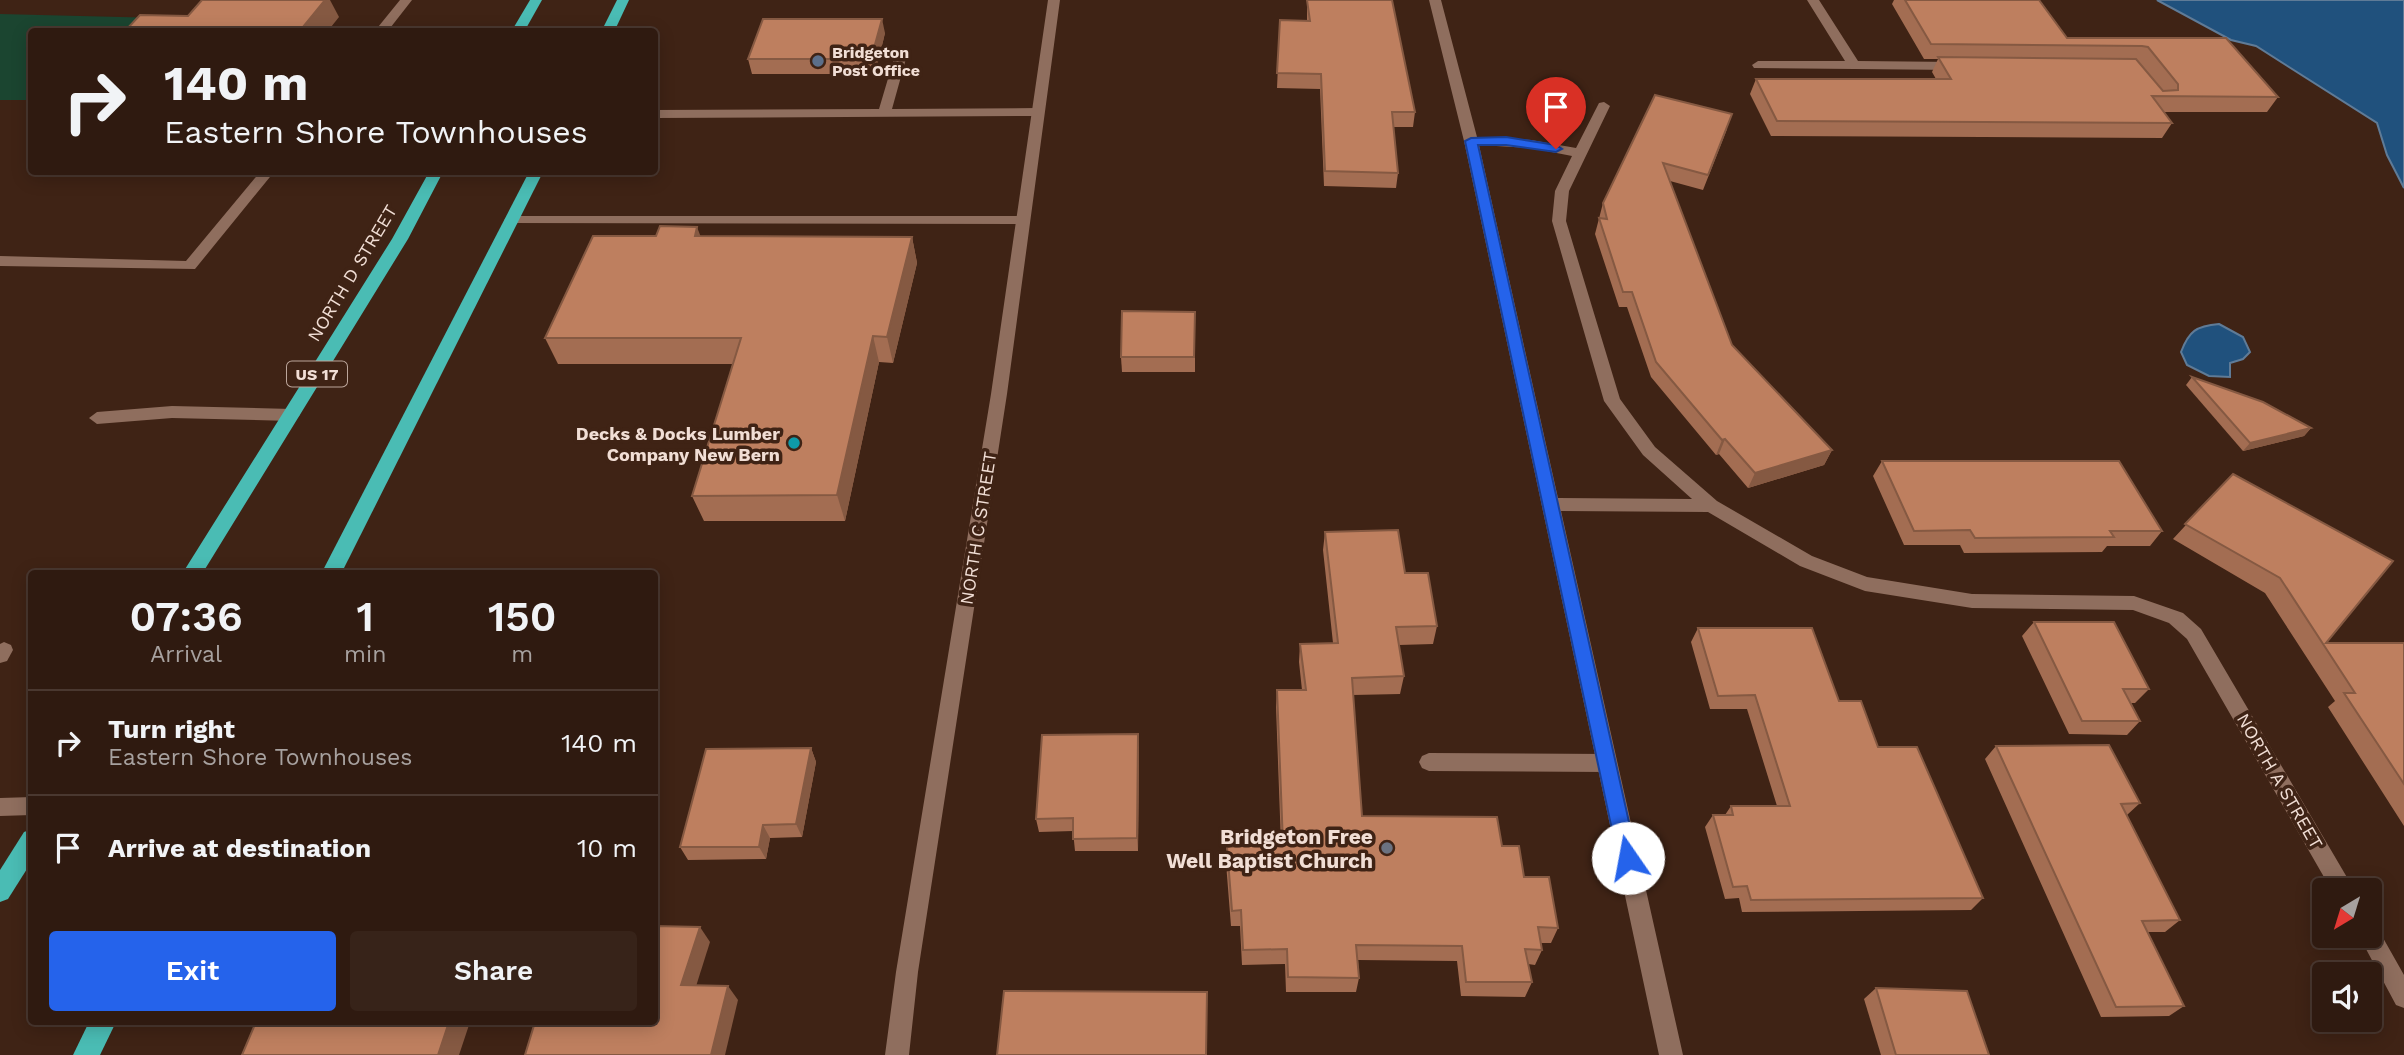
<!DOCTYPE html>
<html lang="en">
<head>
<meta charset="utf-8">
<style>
  :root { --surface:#2f1a10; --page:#372319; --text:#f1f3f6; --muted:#a7a19f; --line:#4a3830; --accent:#2563eb }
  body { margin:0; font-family:"Work Sans",sans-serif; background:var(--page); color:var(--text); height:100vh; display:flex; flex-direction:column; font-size:26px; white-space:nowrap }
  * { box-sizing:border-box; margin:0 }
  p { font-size:23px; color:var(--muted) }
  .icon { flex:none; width:38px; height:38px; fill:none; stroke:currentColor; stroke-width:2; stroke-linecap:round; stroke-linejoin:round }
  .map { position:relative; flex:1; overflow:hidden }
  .details { position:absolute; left:28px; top:570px; width:630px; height:455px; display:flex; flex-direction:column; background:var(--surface); border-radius:7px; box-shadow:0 4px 18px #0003,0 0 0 2px var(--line) }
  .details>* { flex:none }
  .hud { position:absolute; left:28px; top:28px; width:630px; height:147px; border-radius:7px; box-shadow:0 4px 18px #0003,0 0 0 2px var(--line); background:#2f1a10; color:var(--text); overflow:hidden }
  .needle { width:46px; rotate:218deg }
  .buttons { position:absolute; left:2312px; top:878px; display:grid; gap:14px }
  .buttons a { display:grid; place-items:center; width:70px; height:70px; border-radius:7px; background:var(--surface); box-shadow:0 4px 18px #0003,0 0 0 2px var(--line); font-size:35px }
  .pin { position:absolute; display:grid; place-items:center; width:60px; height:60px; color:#fff; margin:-72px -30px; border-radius:50% 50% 50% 0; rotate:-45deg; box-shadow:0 0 7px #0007 }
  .pin .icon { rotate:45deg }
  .me { position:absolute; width:77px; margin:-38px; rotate:348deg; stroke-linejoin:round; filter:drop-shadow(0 0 5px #0008) }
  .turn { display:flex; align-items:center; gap:24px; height:147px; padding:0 21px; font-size:32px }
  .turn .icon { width:91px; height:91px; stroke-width:2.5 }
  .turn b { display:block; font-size:49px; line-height:60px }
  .eta { display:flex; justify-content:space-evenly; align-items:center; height:119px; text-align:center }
  .eta b { font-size:42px; font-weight:600; line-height:49px }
  .button { display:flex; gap:14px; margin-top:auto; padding:14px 21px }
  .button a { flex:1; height:80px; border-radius:7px; background:var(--accent); color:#fff; font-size:28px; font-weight:600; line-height:80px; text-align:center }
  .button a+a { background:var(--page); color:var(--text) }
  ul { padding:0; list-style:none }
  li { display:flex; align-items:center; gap:21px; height:105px; padding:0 21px; border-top:2px solid var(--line) }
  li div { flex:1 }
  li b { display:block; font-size:26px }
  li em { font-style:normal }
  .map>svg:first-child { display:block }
</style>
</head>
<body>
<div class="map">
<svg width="2404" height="1055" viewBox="0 0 2404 1055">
  <rect width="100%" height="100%" fill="#3f2315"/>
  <polygon fill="#1b4530" points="0,14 161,18 148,31 32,32 31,100 0,100"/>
  <g fill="#20517d" stroke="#5f7b97" stroke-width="2">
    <polygon points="2157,0 2404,0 2404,188 2387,155 2377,123 2256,46 2231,40"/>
    <path d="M 2219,324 L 2243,337 L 2250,352 L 2243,359 L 2230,363 L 2230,377 L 2209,376 L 2187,365 L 2181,352 C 2189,331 2196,326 2219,324 Z"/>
  </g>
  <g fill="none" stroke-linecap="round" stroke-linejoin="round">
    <g fill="#8f6e5e" fill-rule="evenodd">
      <polygon points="400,0 412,0 387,32 374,32"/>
      <polygon points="901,51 907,55 892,109 1038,108 1044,112 1038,116 654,118 654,110 879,109 895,55"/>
      <polygon points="260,172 274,172 195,269 0,266 0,256 186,261"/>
      <polygon points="511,216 1023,216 1030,220 1023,224 506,223 504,220"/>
      <polygon points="172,406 292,409 300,415 292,421 172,418 97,424 89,418 97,412"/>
      <polygon points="4,642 11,645 13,650 7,661 0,663 0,644"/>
      <polygon points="1429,753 1607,754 1614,757 1617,763 1614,769 1607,772 1429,771 1422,768 1419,762 1422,756"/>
      <polygon points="32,797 32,815 0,816 0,798"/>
    </g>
    <g fill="#8f6e5e" fill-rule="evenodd">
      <polygon points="1048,0 1060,0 1007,394 918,972 909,1055 885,1055 896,972 991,394"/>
      <path d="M 1429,0 L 1441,0 L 1477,137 L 1531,140 L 1576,148 L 1599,103 L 1604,102 L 1610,106 L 1569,191 L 1566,221 L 1620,399 L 1655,447 L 1717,501 L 1812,556 L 1867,577 L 1972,594 L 2134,596 L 2183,613 L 2201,629 L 2355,891 L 2332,891 L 2187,639 L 2169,623 L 2133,610 L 1972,608 L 1865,591 L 1800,566 L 1708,512 L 1561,511 L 1683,1055 L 1659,1055 L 1464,141 ZM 1479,145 L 1531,148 L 1572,156 L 1555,191 L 1552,221 L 1604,401 L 1643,455 L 1692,499 L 1558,498 Z"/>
      <polygon points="1807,0 1819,0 1858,61 1956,62 1962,66 1956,70 1754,68 1752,65 1758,61 1845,61"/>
      <polygon points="2370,925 2378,929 2404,975 2404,1008 2396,1005 2359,936 2370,936"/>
    </g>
    <g fill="#4abcb4" fill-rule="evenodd">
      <polygon points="530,0 542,0 524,32 511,32"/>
      <polygon points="617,0 629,0 614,32 601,32"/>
      <polygon points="429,172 443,172 408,239 202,574 182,574 392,239"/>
      <polygon points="529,172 543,172 341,574 321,574"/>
      <polygon points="32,829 32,861 8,899 0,902 0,870 24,832"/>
      <polygon points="89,1022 116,1022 100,1055 73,1055"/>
    </g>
  </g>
  <g fill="#a36d52">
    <polygon points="1307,0 1415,112 1413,127 1393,127 1398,173 1396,188 1324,186 1320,89 1277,88 1280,20 1307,21"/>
    <polygon points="1894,0 2039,0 2067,38 2226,38 2278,97 2267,112 2163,112 2172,123 2162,138 1771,136 1750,94 1756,79 1936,79 1932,72 1938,59 1924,59 1892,4"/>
    <polygon points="885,33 875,74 752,74 748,59"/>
    <polygon points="1655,95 1727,129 1703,190 1670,181 1732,345 1832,450 1824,465 1748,488 1719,454 1716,455 1651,377 1627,307 1619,307 1595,234 1603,203"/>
    <polygon points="701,236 912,237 917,263 893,363 879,362 845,521 704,521 692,496 733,364 558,364 545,338"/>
    <polygon points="1195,312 1195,372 1122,372 1121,357"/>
    <polygon points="2192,377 2311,428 2304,436 2243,451 2186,385"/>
    <polygon points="1882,461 2162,531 2150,546 2107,546 2102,552 1964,553 1960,545 1904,545 1873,476"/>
    <polygon points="2233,474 2326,643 2404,643 2404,826 2328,707 2335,701 2265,593 2173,539"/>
    <polygon points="1325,532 1405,573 1437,626 1433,644 1399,645 1404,676 1400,694 1353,695 1362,816 1502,846 1558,928 1551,943 1541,943 1542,950 1535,965 1528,964 1532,982 1525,997 1461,996 1457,961 1358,960 1359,978 1356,992 1286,992 1285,964 1242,965 1240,926 1231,926 1226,863 1227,847 1281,844 1276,707 1277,690 1302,690 1299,662 1300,644 1333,643 1323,550"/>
    <polygon points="2034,622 2149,689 2135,703 2131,703 2140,721 2127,735 2069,734 2022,636"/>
    <polygon points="1698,628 1839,701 1878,747 1983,898 1971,910 1742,912 1739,898 1725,899 1705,827 1713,815 1725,815 1731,806 1777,806 1747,709 1710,709 1691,642"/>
    <polygon points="1996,746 2140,803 2127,815 2180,920 2165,932 2148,932 2184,1006 2169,1016 2101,1017 1985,759"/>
    <polygon points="1139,747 1138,851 1075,851 1073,831 1039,832 1036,819"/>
    <polygon points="811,748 816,762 802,837 770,838 766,859 688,860 680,847"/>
    <polygon points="1876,988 1989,1055 1881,1055 1864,999"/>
  </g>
  <g fill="#855942">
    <polygon points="325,0 330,0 339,17 327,32 299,32"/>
    <polygon points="882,19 885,33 875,74 871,59"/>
    <polygon points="697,227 707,253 695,236"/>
    <polygon points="912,237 917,263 893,363 887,337"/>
    <polygon points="873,336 879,362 845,521 837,495"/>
    <polygon points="2311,428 2304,436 2243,451 2250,443"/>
    <polygon points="1725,439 1719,454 1716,455 1722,440"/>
    <polygon points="1832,450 1824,465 1748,488 1755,473"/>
    <polygon points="1138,734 1139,747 1138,851 1137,838"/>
    <polygon points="811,748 816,762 802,837 796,824"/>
    <polygon points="763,825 770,838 766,859 759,847"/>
    <polygon points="700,927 710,942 692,999 681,985"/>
    <polygon points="728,986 738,1000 725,1055 711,1055"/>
    <polygon points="449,1022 470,1022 459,1055 438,1055"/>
  </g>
  <g fill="#be7f5f" stroke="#855942" stroke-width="2">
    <polygon points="202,0 325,0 299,32 124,32 140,15 188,16"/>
    <polygon points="1307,0 1392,0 1415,112 1392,112 1398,173 1325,171 1321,74 1277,73 1280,20 1310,21"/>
    <polygon points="1905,0 2039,0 2067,38 2226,38 2278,97 2152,96 2172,123 1777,121 1756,79 1951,79 1938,57 2136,59 2163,91 2178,90 2178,84 2148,47 2142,46 1931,44"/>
    <polygon points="763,19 882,19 871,59 748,59"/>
    <polygon points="1655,95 1732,114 1708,175 1663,163 1732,345 1832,450 1755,473 1725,439 1722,440 1656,362 1632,292 1623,292 1599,218 1607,219 1603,203"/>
    <polygon points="660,226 697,227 695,236 912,237 887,337 873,336 837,495 692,496 741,338 545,338 593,236 656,236"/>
    <polygon points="1122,311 1195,312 1194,357 1121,357"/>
    <polygon points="2192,377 2263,402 2311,428 2250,443"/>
    <polygon points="1882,461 2119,461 2162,531 2110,531 2114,537 1975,538 1970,530 1914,531"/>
    <polygon points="2233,474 2393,561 2326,643 2404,643 2404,784 2344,693 2355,693 2280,578 2185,524"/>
    <polygon points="1398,530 1405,573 1428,573 1437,626 1396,627 1404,676 1352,678 1362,816 1497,817 1502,846 1519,846 1524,877 1549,877 1558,928 1538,927 1542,950 1525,949 1532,982 1466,982 1462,946 1356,945 1359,978 1288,977 1287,949 1243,950 1241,910 1232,911 1227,847 1283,844 1277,690 1306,690 1300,644 1338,643 1325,532"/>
    <polygon points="2034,622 2114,622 2149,689 2123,689 2140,721 2082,721"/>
    <polygon points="1698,628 1812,628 1839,701 1861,701 1878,747 1917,747 1983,898 1751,900 1747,886 1733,887 1713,815 1733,815 1731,806 1790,806 1755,695 1718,696"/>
    <polygon points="1138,734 1137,838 1073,839 1073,818 1036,819 1042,735"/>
    <polygon points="2109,745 2140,803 2121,804 2180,920 2142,921 2184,1006 2116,1007 1996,746"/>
    <polygon points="811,748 796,824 763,825 759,847 680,847 706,749"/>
    <polygon points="654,926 700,927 681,985 728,986 711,1055 525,1055 535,1022 654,1022"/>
    <polygon points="1876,988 1967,991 1989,1055 1896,1055"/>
    <polygon points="1004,991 1207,992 1206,1055 997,1055"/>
    <polygon points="256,1022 449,1022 438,1055 242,1055"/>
  </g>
  <polygon fill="#2563eb" stroke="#184099" stroke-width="2" points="1506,137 1556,145 1562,149 1556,152 1506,145 1478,145 1637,858 1635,864 1628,867 1621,864 1618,858 1465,141 1471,138"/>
  <circle fill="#5c6f8a" stroke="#3f2315" stroke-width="2.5" cx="818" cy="61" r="7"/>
  <circle fill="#0f9aa8" stroke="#3f2315" stroke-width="2.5" cx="794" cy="443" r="7"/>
  <circle fill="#6b7280" stroke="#3f2315" stroke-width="2.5" cx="1387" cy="848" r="7"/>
  <g text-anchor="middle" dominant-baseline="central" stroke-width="7" stroke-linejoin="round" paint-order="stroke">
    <g font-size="16" font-weight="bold" fill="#f1ded5" stroke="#3f2315" text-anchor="start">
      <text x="832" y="52">Bridgeton<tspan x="832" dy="18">Post Office</tspan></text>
    </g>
    <rect fill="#3f2315" stroke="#bca69b" stroke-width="2" x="287" y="361.5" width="60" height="25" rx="5"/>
    <g font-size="16" font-weight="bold" fill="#f1ded5">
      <text x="317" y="374">US 17</text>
    </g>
    <g font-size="18" fill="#f1ded5" stroke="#3f2315">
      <text transform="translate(352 273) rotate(-59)">NORTH D STREET</text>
      <text transform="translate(978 528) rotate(-81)">NORTH C STREET</text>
      <text transform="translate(2280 781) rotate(60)">NORTH A STREET</text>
    </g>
    <g font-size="18" font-weight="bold" fill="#f1ded5" stroke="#3f2315" text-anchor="end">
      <text x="780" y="433">Decks &amp; Docks Lumber<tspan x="780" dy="21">Company New Bern</tspan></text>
    </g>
    <g font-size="21" font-weight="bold" fill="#f1ded5" stroke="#3f2315" text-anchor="end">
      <text x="1373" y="836">Bridgeton Free<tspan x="1373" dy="24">Well Baptist Church</tspan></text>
    </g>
  </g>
</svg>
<div class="buttons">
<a><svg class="needle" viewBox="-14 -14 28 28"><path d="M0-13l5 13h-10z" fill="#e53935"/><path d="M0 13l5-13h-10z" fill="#a7a19f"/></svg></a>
<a><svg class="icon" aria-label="sound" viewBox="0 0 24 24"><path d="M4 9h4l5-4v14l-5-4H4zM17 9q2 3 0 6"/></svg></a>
</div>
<div class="pin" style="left:1556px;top:149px;background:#d93025"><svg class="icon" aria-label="arrive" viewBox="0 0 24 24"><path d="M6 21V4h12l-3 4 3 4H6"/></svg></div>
<svg class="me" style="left:1628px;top:858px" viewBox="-20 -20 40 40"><circle r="19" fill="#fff"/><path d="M0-13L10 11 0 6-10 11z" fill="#2563eb"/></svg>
<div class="hud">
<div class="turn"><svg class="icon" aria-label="right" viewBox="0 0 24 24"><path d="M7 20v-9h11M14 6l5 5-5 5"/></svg><div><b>140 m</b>Eastern Shore Townhouses</div></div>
</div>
<section class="details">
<div class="eta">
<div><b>07:36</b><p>Arrival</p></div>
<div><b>1</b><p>min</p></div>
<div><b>150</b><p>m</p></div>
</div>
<ul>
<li><svg class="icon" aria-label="right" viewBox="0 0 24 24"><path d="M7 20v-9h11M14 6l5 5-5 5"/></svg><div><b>Turn right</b><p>Eastern Shore Townhouses</p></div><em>140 m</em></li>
<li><svg class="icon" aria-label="arrive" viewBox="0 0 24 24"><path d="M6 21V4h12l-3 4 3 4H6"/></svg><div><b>Arrive at destination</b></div><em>10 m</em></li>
</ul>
<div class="button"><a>Exit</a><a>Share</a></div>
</section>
</div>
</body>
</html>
